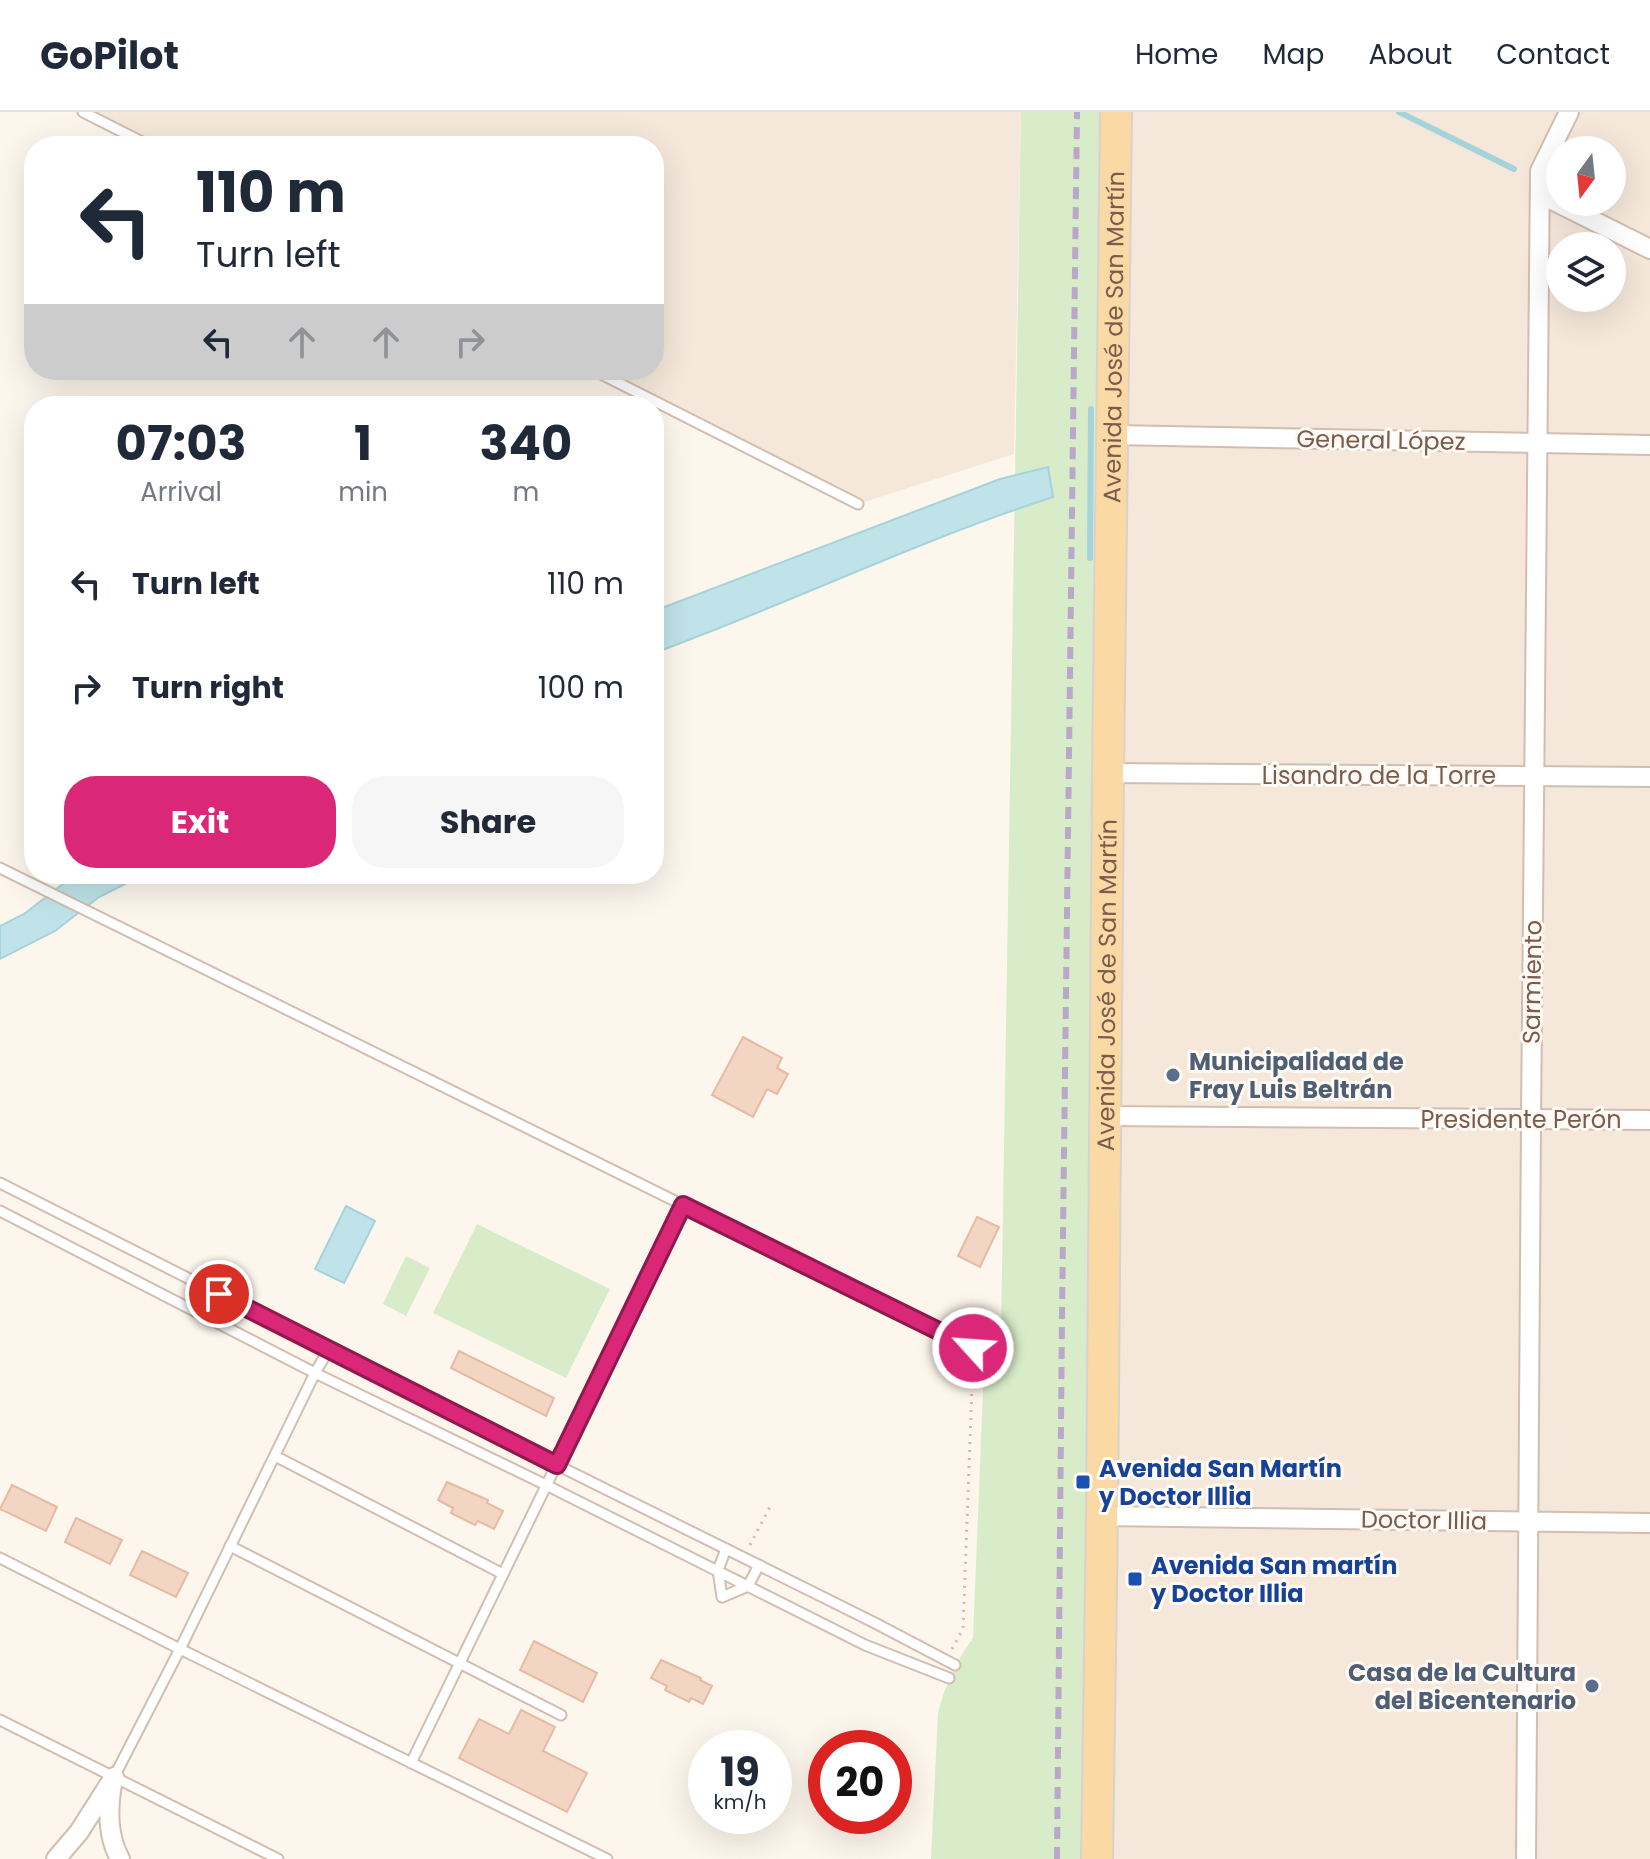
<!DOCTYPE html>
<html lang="en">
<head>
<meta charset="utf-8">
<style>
  :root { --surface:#fff; --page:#f6f6f7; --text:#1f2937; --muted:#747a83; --line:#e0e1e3; --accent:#db2777 }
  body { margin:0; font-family:Poppins,sans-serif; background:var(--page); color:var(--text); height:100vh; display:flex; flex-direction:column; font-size:30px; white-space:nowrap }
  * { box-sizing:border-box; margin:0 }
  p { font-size:26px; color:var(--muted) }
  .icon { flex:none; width:44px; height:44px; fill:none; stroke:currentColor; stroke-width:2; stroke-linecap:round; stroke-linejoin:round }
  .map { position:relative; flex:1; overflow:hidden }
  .drawer { position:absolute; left:24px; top:284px; width:640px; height:488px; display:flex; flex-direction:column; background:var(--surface); border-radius:32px; box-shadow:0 8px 32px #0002 }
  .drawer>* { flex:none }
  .hud { position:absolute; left:24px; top:24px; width:640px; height:244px; border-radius:32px; box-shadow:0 8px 32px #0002; background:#fff; color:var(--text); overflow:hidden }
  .needle { width:52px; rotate:195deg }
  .tools { position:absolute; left:1546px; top:24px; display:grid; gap:16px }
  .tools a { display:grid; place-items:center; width:80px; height:80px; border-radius:50%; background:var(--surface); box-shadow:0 8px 32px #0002; font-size:40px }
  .speed { position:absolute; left:688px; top:1618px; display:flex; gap:16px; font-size:40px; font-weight:700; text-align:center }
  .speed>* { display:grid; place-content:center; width:104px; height:104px; border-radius:50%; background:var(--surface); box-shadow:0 8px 32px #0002; line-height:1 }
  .speed small { font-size:20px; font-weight:400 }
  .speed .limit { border:12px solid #d22; background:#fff; color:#111 }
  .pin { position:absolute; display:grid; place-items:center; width:68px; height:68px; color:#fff; margin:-34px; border:4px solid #fff; border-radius:50%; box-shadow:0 2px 8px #0007 }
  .me { position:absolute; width:88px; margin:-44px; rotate:296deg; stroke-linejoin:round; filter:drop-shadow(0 0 6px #0008) }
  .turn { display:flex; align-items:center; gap:28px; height:168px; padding:0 40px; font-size:36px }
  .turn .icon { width:104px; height:104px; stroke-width:2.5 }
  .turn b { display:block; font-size:56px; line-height:68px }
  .lanes { display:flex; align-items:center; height:76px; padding:0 40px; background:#0003; justify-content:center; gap:40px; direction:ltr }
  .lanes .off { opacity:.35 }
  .eta { display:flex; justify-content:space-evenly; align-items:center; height:136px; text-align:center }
  .eta b { font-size:48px; font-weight:700; line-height:56px }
  .button { display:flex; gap:16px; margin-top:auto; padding:16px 40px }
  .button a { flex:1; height:92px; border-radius:32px; background:var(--accent); color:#fff; font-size:32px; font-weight:700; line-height:92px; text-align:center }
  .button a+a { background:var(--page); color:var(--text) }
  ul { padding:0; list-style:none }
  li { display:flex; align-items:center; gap:24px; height:104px; padding:0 40px }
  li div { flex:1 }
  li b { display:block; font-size:30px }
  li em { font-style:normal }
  header { display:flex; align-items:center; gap:48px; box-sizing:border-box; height:112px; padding:0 40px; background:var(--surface); border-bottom:2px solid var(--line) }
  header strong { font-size:38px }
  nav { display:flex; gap:44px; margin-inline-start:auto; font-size:28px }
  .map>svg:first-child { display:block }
</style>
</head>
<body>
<header>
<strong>GoPilot</strong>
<nav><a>Home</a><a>Map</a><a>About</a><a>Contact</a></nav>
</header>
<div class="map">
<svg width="1650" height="1747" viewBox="0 0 1650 1747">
  <rect width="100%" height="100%" fill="#fdf6ec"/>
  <g fill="#f5e8da" fill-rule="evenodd">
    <polygon points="83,0 1021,0 1014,342 858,392 593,258 654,258 654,34 150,34"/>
    <path d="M 1077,0 L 1650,0 L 1650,1747 L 1057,1747 ZM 1560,38 L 1612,38 L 1612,90 L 1560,90 ZM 1560,134 L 1612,134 L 1612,186 L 1560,186 Z"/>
  </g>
  <g fill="#d8ecc9">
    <path d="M 1021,0 L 1116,0 L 1097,1747 L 931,1747 L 938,1601 C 945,1573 956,1549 973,1526 L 984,1254 L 1001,1220 Z"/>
    <polygon points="477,1112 610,1177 566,1266 433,1201"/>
    <polygon points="406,1144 430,1156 406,1204 383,1192"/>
  </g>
  <g fill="#bfe3e8" stroke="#a5d3da" stroke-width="2">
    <path d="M 1048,355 L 1053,385 C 917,429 788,492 654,541 L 654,499 L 1000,367 Z"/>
    <polygon points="80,762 145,762 99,785 55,819 0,847 0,814 24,802 68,768"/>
    <polygon points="346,1094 375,1109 344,1171 315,1157"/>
  </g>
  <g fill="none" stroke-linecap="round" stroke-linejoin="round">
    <g stroke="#a5d3da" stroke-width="6">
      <polyline points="1399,0 1514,57"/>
      <polyline points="1090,446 1091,297"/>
    </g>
  </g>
  <g fill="#f3d5c3" stroke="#e6bba3" stroke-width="2">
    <polygon points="743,925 782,946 777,956 788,962 777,982 767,977 753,1005 712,983"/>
    <polygon points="977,1105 999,1115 980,1155 958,1144"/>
    <polygon points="459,1239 554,1286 546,1304 451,1256"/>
    <polygon points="447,1370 488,1388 487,1391 503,1399 494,1417 478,1409 475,1413 451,1401 453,1396 438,1388"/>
    <polygon points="12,1373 57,1395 46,1419 0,1397"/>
    <polygon points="76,1406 122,1428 110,1452 65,1430"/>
    <polygon points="142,1439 188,1461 176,1485 130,1463"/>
    <polygon points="534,1529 597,1561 583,1590 520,1558"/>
    <polygon points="661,1548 701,1566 700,1568 712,1574 703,1592 691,1586 689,1590 665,1578 667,1574 651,1566"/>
    <polygon points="521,1598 555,1615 543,1639 587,1661 567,1700 459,1646 479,1607 509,1622"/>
  </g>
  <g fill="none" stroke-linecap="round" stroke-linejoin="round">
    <defs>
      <g id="service">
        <polyline points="83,0 150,34"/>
        <polyline points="593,258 858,392"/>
        <polyline points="0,756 973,1236"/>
        <polyline points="0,1071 557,1353 875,1511 955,1553"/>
        <polyline points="0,1099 315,1261 546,1373 865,1533 949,1566"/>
        <polyline points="275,1344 503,1462"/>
        <polyline points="230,1434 561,1603"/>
        <polyline points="726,1437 718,1458 722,1485 748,1474 759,1453"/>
        <polyline points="0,1446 180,1537 607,1747"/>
        <polyline points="0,1608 278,1747"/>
        <polyline points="411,1651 683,1093"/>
        <polyline points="114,1665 180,1537 315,1261 329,1237"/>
      </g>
      <g id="minor">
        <polyline points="1540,82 1650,137"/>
        <polyline points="1112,323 1650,333"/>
        <polyline points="1108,661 1650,665"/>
        <polyline points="1105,1004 1650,1008"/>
        <polyline points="1102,1404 1650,1411"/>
        <path d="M 112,1672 C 108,1698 107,1723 120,1747"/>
        <polyline points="56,1747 79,1720 114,1665"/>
        <polyline points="1526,1747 1531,1007 1540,59 1569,0"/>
      </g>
      <g id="primary">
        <path id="s1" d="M 1097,1747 L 1102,1404 L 1108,661 L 1116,0"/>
      </g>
    </defs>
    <use href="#service" stroke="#d1beb0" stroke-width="13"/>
    <use href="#minor" stroke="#d1beb0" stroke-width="22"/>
    <use href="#primary" stroke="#dad1cd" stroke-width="34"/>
    <g stroke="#d9b8a5" stroke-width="3" stroke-dasharray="2 6" stroke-linecap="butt">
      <polyline points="750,1433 772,1391"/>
      <polyline points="952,1537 963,1517 973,1248"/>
    </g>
    <use href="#service" stroke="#fff" stroke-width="9"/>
    <use href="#minor" stroke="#fff" stroke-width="18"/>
    <use href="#primary" stroke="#fbd9a5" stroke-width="30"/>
    <polyline stroke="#b9a8c9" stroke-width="6" stroke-dasharray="12 8" stroke-linecap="butt" points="1057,1747 1062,1203 1077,0"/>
  </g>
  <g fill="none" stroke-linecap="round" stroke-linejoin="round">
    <defs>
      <polyline id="route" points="219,1182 557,1353 683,1093 973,1236"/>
    </defs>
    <use href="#route" stroke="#8e194d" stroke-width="20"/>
    <use href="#route" stroke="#db2777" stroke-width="14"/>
  </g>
  <g fill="#5c6f8a" stroke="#fffaf3" stroke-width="3">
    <circle cx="1173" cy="963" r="8"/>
    <circle cx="1592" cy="1574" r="8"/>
  </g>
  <g fill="#1a4fb4" stroke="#fffaf3" stroke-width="3">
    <rect x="1075" y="1362" width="16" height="16" rx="4"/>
    <rect x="1127" y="1459" width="16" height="16" rx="4"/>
  </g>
  <g text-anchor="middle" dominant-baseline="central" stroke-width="6" stroke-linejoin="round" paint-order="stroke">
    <g font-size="24" fill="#7a5c4d" stroke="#fffaf3">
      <text stroke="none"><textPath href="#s1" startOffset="1522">Avenida José de San Martín</textPath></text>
      <text transform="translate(1381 328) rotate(1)">General López</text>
      <text x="1379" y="663">Lisandro de la Torre</text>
      <text transform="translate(1532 870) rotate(-89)">Sarmiento</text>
      <text stroke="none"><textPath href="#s1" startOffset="874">Avenida José de San Martín</textPath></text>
      <text x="1521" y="1007">Presidente Perón</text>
      <text transform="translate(1424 1408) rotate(1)">Doctor Illia</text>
    </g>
    <g font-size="24" font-weight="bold" fill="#4e5e75" stroke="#fffaf3" text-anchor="start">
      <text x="1189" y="949">Municipalidad de<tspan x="1189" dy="28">Fray Luis Beltrán</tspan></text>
      <text x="1576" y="1560" text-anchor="end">Casa de la Cultura<tspan x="1576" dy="28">del Bicentenario</tspan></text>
    </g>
    <g font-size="24" font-weight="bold" fill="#164399" stroke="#fffaf3" text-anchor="start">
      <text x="1099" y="1356">Avenida San Martín<tspan x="1099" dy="28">y Doctor Illia</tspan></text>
      <text x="1151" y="1453">Avenida San martín<tspan x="1151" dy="28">y Doctor Illia</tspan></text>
    </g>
  </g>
</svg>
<div class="tools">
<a><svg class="needle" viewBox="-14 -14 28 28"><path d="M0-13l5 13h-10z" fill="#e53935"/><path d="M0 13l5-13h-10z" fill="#747a83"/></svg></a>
<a><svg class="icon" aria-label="layers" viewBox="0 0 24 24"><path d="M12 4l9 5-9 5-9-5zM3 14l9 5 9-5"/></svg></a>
</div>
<div class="speed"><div>19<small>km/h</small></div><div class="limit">20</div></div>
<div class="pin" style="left:219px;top:1182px;background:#d93025"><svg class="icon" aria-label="arrive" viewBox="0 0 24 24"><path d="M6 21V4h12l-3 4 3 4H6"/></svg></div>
<svg class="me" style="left:973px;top:1236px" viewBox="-20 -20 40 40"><circle r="17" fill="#db2777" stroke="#fff" stroke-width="3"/><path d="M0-11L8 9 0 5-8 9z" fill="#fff"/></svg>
<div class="hud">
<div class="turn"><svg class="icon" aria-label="left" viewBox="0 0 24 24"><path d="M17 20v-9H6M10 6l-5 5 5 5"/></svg><div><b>110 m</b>Turn left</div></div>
<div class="lanes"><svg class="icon" aria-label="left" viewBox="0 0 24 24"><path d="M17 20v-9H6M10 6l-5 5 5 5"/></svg><svg class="icon off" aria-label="ahead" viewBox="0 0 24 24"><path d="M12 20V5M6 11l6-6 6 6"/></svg><svg class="icon off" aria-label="ahead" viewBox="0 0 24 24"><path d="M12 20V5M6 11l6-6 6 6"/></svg><svg class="icon off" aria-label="right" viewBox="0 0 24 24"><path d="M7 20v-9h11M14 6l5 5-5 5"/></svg></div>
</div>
<section class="drawer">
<div class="eta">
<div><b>07:03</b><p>Arrival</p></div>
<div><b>1</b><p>min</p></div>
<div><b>340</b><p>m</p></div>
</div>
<ul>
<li><svg class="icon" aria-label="left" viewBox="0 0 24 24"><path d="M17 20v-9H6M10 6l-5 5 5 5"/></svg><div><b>Turn left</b></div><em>110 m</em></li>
<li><svg class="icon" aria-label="right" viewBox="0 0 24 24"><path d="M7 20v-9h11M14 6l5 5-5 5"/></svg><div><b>Turn right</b></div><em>100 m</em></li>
</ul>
<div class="button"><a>Exit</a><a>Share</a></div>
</section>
</div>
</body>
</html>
